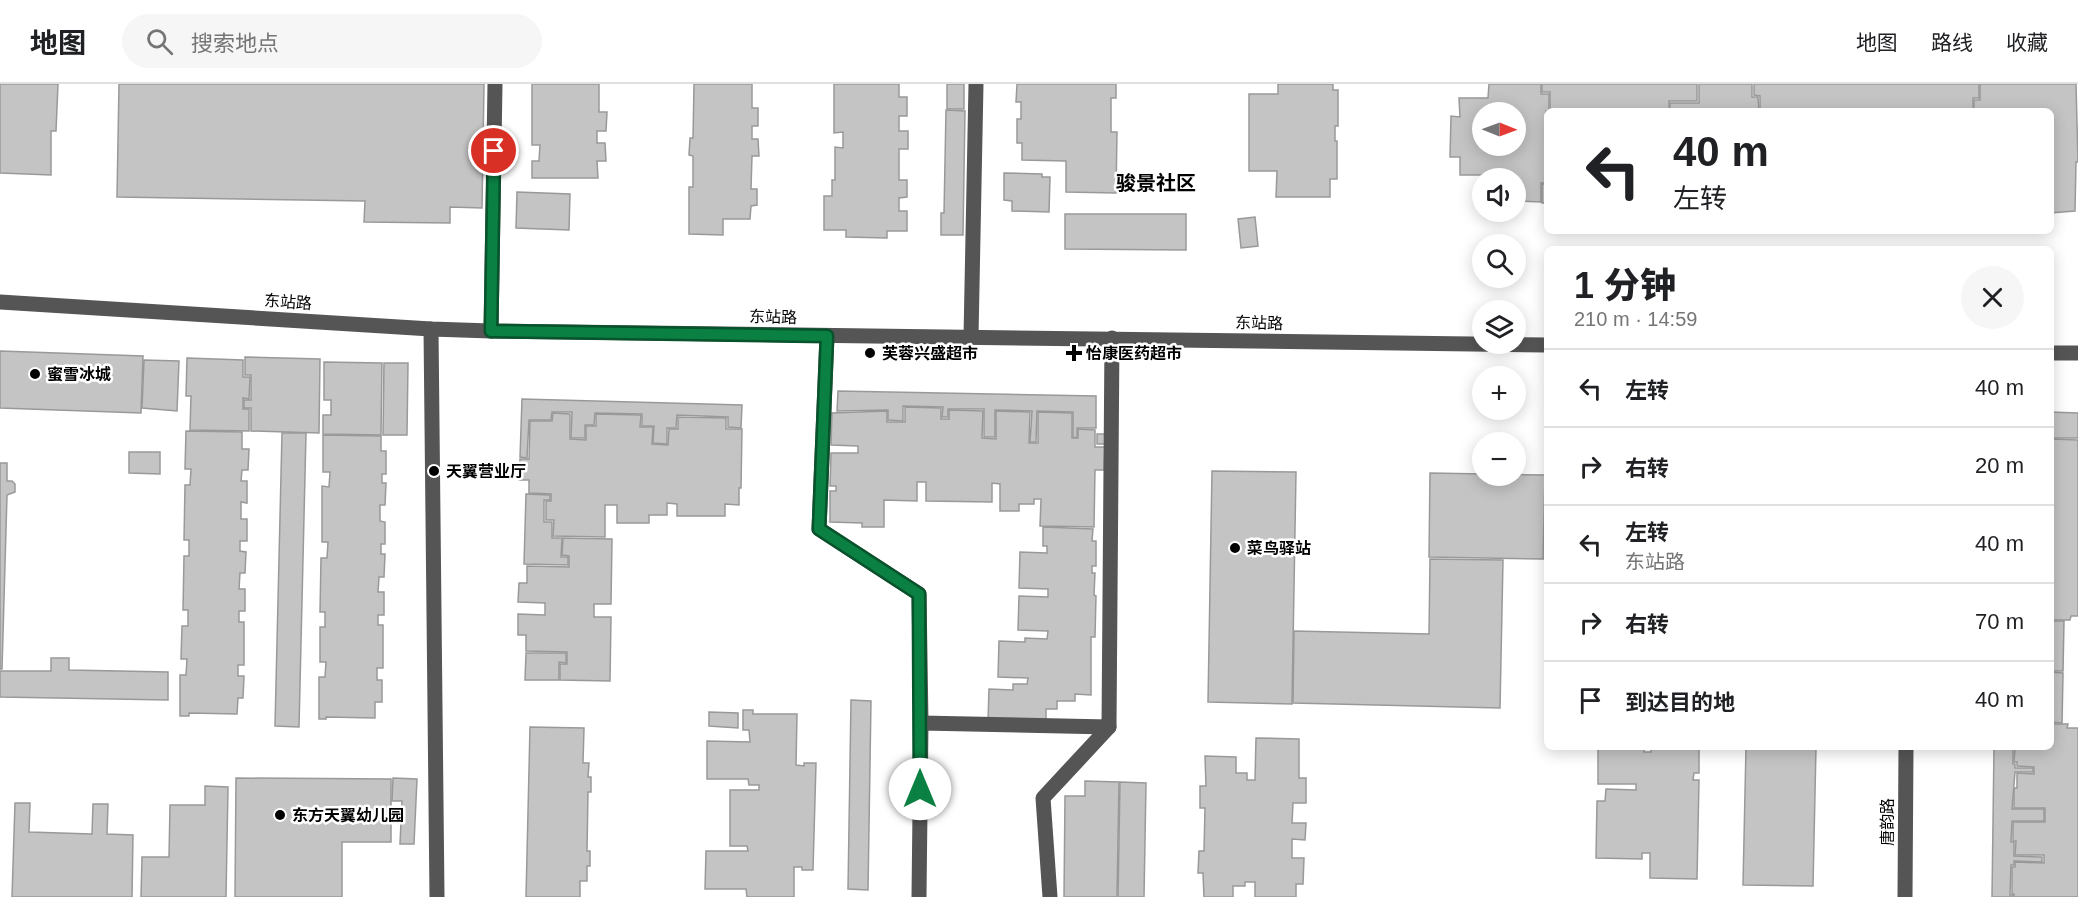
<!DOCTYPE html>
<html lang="zh">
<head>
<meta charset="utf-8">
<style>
  :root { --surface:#fff; --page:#f6f6f6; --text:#202124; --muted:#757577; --line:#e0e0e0 }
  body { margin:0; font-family:Arial,"Noto Sans SC",sans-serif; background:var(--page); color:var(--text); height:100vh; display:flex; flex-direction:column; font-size:22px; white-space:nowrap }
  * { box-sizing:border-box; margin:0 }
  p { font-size:20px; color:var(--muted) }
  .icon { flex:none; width:33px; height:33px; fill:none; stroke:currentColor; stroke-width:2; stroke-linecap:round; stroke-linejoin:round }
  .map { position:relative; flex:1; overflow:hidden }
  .details { position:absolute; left:1544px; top:162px; width:510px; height:504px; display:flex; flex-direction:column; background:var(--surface); border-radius:9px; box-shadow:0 3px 15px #0003 }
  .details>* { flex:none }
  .guide { position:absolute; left:1544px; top:24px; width:510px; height:126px; border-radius:9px; box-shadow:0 3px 15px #0003; background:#fff; color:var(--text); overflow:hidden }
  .needle { width:39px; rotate:91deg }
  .buttons { position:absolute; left:1472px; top:18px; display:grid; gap:12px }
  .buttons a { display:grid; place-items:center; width:54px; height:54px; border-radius:50%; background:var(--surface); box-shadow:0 3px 15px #0003; font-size:30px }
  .pin { position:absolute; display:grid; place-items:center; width:51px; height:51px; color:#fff; margin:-26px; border:3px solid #fff; border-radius:50%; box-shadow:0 2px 6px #0007 }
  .me { position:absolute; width:66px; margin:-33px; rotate:0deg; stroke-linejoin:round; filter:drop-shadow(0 0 4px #0008) }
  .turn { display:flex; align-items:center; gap:21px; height:126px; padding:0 30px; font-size:27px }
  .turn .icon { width:78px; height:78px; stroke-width:2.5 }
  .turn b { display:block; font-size:42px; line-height:51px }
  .round { display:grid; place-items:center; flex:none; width:63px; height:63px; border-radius:32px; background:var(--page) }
  .head { display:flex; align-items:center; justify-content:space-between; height:102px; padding:0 30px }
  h1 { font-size:36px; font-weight:800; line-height:45px }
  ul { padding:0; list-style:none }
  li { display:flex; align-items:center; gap:18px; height:78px; padding:0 30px; border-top:2px solid var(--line) }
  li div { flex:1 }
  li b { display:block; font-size:22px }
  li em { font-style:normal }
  header { display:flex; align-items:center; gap:36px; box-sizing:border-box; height:84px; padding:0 30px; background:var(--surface); border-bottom:2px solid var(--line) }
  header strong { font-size:28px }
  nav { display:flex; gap:33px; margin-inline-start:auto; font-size:21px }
  .search { width:420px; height:54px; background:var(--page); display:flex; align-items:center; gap:15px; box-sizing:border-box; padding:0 21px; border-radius:33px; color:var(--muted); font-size:22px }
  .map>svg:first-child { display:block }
</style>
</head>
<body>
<header>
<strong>地图</strong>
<div class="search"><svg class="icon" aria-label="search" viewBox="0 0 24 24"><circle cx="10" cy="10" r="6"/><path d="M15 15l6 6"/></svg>搜索地点</div>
<nav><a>地图</a><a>路线</a><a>收藏</a></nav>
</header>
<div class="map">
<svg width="2078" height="813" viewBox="0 0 2078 813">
  <rect width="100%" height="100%" fill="#fff"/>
  <g fill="#c4c4c4" stroke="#999" stroke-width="1.5" fill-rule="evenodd">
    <polygon points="0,0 58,0 56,47 51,47 51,91 0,89"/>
    <polygon points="119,0 484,0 482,124 450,123 450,139 364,138 365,117 117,113"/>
    <polygon points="532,0 599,0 599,28 607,28 606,47 597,47 597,59 605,59 606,77 597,77 598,94 532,94 532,77 539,77 540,61 532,61"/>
    <polygon points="694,0 752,0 752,24 758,24 758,42 752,42 752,55 758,55 759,72 752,72 751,105 757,105 757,121 751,122 750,135 723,135 723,151 689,150 689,103 693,103 693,72 689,71 690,54 693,54"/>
    <polygon points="834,0 899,0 899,13 907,13 907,32 899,32 899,47 908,47 908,65 899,65 899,96 907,96 907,113 899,114 899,127 907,127 907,147 887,147 887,154 846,153 846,146 824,146 824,112 832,112 832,96 835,96 835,63 843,64 843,48 834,49"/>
    <rect x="947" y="0" width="17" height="25"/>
    <polygon points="1017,0 1116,0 1116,14 1111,14 1111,48 1117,48 1116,109 1066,108 1066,77 1022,76 1022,59 1017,59 1017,35 1021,35 1021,18 1016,18"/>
    <polygon points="1278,0 1333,0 1333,6 1338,6 1338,42 1335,42 1335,57 1337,57 1337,95 1330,95 1330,113 1276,113 1277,87 1249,87 1249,10 1278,10"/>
    <path d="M 1489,0 L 1541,0 L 1541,10 L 1549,10 L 1549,27 L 1546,27 L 1546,47 L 1545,47 L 1546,99 L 1541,99 L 1541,118 L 1515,117 L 1515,94 L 1488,94 L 1488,91 L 1460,91 L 1460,73 L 1450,73 L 1451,32 L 1460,33 L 1459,14 L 1488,14 ZM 1482,28 L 1515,28 L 1515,62 L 1482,62 Z"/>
    <polygon points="1542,0 1697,0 1697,17 1669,17 1669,27 1550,27 1550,8 1542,8"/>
    <polygon points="1699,0 1752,0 1752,13 1758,13 1759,27 1670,27 1670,19 1699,19"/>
    <polygon points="1754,0 1979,0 1979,14 1973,14 1973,27 1760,27 1760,12 1754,11"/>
    <polygon points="1980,0 2076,0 2078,78 2076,78 2075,127 2050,129 2050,27 1974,27 1974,16 1980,16"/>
    <polygon points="946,26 965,27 963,151 941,151 941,129 944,129"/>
    <polygon points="1004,89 1042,90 1042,93 1050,93 1049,128 1012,127 1012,117 1004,116"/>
    <rect x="1542" y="100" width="4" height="19"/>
    <polygon points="517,108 570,110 569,146 516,144"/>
    <polygon points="1065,130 1186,130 1186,166 1065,165"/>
    <polygon points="1255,133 1258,162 1241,164 1238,135"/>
    <polygon points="0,267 143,272 141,329 0,324"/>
    <polygon points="245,273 320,275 319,349 251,347 251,324 244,324 244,316 251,316 251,291 245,291"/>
    <polygon points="187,274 243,276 243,293 250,293 249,315 243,314 243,325 249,325 249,347 190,346 191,312 186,312"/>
    <polygon points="144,276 179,277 177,327 142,324"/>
    <polygon points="324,278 382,279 381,351 323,350 323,331 331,331 331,316 324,316"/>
    <polygon points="384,279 408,279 407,351 383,351"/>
    <polygon points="838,307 1096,312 1096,344 1077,344 1077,354 1073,353 1073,328 1037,327 1036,358 1030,358 1032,327 995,326 995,353 984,353 984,325 948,325 948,333 942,333 943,323 903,322 903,337 888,336 888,326 837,327"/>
    <polygon points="522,315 742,321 741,344 728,343 728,333 677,331 676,344 667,344 667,360 653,359 654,342 642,342 642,330 595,329 594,341 585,341 585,354 571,354 572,328 552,328 551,336 529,336 527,374 520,373"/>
    <polygon points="905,323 941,324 941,335 949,335 949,326 983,327 982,354 996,355 996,327 1030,328 1029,359 1038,359 1038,328 1072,329 1072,354 1078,354 1078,345 1095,346 1095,363 1105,363 1104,386 1095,386 1094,443 1040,442 1041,415 1034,415 1034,420 1019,420 1019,427 1000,427 1000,400 992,399 992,418 926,417 926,398 917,398 917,417 884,416 884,443 862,443 862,439 830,438 830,407 836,407 836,402 830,402 831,369 858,369 858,362 831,361 832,329 887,327 887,338 905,338"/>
    <polygon points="2050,328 2078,329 2078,354 2051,354 2050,362"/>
    <polygon points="553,329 570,330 570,355 586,356 586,342 596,342 596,330 641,331 640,343 653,343 652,360 668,361 669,345 678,345 678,333 726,334 726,345 742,345 741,404 739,404 739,421 725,420 725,432 677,432 677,420 667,419 667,431 649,431 649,439 617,439 617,421 605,421 605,453 553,452 554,436 546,436 546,417 551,417 551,410 529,409 529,396 519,396 520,375 529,375 530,337 552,337"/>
    <polygon points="186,347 242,348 242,365 249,365 248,386 242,386 241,397 247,397 247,419 241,418 241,435 247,435 247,457 240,457 240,467 246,468 245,489 240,489 239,505 245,505 245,527 239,527 239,538 244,538 244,581 238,581 238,592 244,592 243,614 238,614 237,630 189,629 189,632 180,632 180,591 186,591 187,575 181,575 182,542 188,542 188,526 183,526 184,472 189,472 189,456 184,456 185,401 190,401 191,385 185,385"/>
    <polygon points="282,349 306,349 299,643 275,642"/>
    <rect x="1097" y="350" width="9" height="10"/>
    <polygon points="323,351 381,352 381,367 386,367 386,390 382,390 382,399 386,399 385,421 380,421 380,437 385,438 385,460 381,460 381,470 385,470 384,493 379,493 378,508 384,508 384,531 378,531 378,541 383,541 383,584 377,584 377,596 382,596 382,618 375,618 375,634 326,633 326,635 319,635 319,593 325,593 326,578 320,578 320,543 325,543 325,528 320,528 321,474 327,474 328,458 322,458 322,402 329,403 330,388 323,388"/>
    <polygon points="2052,355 2078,356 2078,532 2071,532 2070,536 2050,536"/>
    <polygon points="129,368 160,368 160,390 129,389"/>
    <polygon points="0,379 7,379 7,397 12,397 15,400 15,408 7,411 2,585 0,585"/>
    <polygon points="1212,387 1296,388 1292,620 1208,618"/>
    <polygon points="1430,389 1545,391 1543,475 1429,473"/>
    <polygon points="1546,392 1546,475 1544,475"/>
    <polygon points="526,410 550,411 550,416 544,416 544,438 552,438 552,454 562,454 561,473 568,473 568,481 524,480"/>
    <polygon points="1043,443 1093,445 1092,457 1096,457 1096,482 1092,482 1092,489 1095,489 1094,511 1096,512 1095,553 1091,553 1091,611 1075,610 1075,617 1057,617 1057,625 1046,625 1046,639 988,637 989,605 1013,606 1013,600 1027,600 1028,594 998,593 999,557 1025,558 1025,554 1047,555 1048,547 1018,546 1019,512 1048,513 1048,505 1019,504 1020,468 1047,469 1047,462 1043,462"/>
    <polygon points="563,454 612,455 611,520 594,520 594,533 611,533 610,597 560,596 560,580 567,580 567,568 526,567 526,551 518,551 518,530 545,531 545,519 518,518 519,499 527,499 527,482 569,483 569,472 562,471"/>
    <polygon points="1430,475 1503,476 1500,624 1293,619 1294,547 1429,550"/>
    <polygon points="2050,537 2064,537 2063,587 2050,587"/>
    <polygon points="526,569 566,569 566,579 559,578 559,596 525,596"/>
    <polygon points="51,574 69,574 69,586 168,588 168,616 0,613 0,587 51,587"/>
    <polygon points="2050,588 2063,589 2062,639 2050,638"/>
    <polygon points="851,616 871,617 868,806 848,805"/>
    <polygon points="743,626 753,626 753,630 797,630 796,681 804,682 804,679 816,679 813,786 802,786 802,783 794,783 794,813 747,813 746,805 705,805 706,767 748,767 747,762 730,762 730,706 759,706 759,701 749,701 748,695 707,695 707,657 750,658 749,646 743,646"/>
    <polygon points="709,628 738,629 738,644 709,642"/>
    <polygon points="2050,640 2068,640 2067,644 2078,644 2078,813 2014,813 2014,810 2012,810 2012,783 2015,783 2015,778 2044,779 2044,771 2015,771 2016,757 2013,757 2013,738 2045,738 2045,724 2014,724 2014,704 2017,704 2017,689 2034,690 2034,683 2017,682 2017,678 2014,678 2015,663 2050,663"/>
    <polygon points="530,643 584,644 583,679 589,679 588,693 591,693 591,708 588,708 587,767 590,767 590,782 587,782 587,797 580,797 580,813 526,813"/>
    <polygon points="1256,654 1299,655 1299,694 1306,694 1306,719 1293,719 1292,739 1306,739 1305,756 1292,755 1292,774 1304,774 1303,800 1296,800 1296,813 1255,813 1255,798 1245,798 1245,802 1233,802 1233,813 1204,813 1203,789 1198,789 1199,767 1204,767 1205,724 1200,724 1200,702 1206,702 1205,672 1236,673 1236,689 1247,689 1247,696 1255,696"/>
    <polygon points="1598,663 1644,663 1644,668 1651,668 1651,663 1699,663 1699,689 1694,689 1693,696 1699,696 1697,795 1650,794 1650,769 1642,769 1642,775 1596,774 1597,717 1605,717 1606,705 1636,706 1636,700 1598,700"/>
    <polygon points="1746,663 1816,663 1813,802 1743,801"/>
    <polygon points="1994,663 2013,663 2013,680 2015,680 2015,684 2033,684 2033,688 2015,688 2012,725 2044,725 2044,737 2012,737 2011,758 2014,758 2014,772 2042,773 2042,778 2014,777 2014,781 2011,781 2010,811 2013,811 2013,813 1992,813"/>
    <polygon points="236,694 391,695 391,758 342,758 342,813 235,813"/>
    <polygon points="393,694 417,695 414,760 400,760 402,717 392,717"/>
    <polygon points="1085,697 1119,698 1117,813 1064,813 1065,712 1085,712"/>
    <polygon points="1120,698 1146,699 1144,813 1118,813"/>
    <polygon points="205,702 228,703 226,813 141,813 142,773 169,773 170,721 205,721"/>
    <polygon points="15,719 30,719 29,748 92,750 93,720 108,720 107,750 133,751 132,813 12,813"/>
  </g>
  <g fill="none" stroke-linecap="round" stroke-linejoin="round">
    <g stroke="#555" stroke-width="15">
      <polyline points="0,218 431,245 491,247 1546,261"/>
      <polyline points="431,245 437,813"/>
      <polyline points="491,247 495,0"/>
      <polyline points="827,252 819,445 919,510 921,639"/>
      <polyline points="971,253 976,0"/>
      <polyline points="2050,269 2078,269"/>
      <polyline points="919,813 921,639 1109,643 1112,254"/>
      <polyline points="1050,813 1043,714 1109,643"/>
      <polyline points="1905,813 1906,663"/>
    </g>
  </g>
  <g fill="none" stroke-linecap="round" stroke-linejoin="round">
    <defs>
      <polyline id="route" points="494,67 491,247 827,252 819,445 919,510 920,705"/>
    </defs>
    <use href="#route" stroke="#07532c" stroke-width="15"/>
    <use href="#route" stroke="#0b8043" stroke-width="10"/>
  </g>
  <g fill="#000" stroke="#fff" stroke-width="2">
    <circle cx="870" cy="269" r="6"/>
    <path d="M1071 260h6v6h6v6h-6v6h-6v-6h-6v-6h6z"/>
    <circle cx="35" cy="290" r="6"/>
    <circle cx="434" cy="387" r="6"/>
    <circle cx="1235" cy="464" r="6"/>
    <circle cx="280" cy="731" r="6"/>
  </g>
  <g text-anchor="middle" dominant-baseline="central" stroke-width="5" stroke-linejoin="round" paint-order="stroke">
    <g font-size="16" fill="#000" stroke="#fff">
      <text transform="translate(288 218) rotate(4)">东站路</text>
      <text transform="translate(773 233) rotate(1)">东站路</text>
      <text transform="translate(1259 239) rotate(1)">东站路</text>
      <text transform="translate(1887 738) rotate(-90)">唐韵路</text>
    </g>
    <g font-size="16" font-weight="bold" fill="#000" stroke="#fff" text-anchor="start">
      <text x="882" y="269">芙蓉兴盛超市</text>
      <text x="1086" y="269">怡康医药超市</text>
      <text x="47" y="290">蜜雪冰城</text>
      <text x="446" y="387">天翼营业厅</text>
      <text x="1247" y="464">菜鸟驿站</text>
      <text x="292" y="731">东方天翼幼儿园</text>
    </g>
    <g font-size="20" font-weight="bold" fill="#000" stroke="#fff">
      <text x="1156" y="99">骏景社区</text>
    </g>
  </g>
</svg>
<div class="buttons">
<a><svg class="needle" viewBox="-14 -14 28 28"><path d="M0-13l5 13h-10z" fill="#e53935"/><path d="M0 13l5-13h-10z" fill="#757577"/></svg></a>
<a><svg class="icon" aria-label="sound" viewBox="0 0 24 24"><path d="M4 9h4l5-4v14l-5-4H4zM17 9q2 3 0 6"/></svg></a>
<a><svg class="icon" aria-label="search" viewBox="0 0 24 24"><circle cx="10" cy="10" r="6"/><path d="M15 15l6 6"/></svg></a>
<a><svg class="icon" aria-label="layers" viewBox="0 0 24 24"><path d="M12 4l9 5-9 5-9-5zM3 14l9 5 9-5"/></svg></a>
<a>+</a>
<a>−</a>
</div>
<div class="pin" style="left:494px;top:67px;background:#d93025"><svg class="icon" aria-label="arrive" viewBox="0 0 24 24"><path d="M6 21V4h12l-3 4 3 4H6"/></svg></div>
<svg class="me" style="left:920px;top:705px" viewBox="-20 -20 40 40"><circle r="19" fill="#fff"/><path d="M0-13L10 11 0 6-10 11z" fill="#0b8043"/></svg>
<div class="guide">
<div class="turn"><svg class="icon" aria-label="left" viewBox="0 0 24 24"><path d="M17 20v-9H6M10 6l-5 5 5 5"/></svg><div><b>40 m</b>左转</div></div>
</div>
<section class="details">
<div class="head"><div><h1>1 分钟</h1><p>210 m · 14:59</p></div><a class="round"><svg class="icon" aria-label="close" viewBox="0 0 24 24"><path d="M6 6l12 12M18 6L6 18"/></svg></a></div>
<ul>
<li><svg class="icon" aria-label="left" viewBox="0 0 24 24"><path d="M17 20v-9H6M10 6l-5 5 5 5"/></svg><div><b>左转</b></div><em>40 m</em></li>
<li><svg class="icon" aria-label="right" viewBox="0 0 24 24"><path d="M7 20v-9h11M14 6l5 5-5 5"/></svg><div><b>右转</b></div><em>20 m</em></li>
<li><svg class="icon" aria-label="left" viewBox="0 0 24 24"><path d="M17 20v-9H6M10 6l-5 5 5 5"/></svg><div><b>左转</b><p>东站路</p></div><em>40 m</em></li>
<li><svg class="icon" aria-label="right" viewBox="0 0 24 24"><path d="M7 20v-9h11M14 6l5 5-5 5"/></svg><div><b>右转</b></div><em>70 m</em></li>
<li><svg class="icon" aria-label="arrive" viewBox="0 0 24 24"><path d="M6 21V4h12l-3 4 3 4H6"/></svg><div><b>到达目的地</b></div><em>40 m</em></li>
</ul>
</section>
</div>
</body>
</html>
